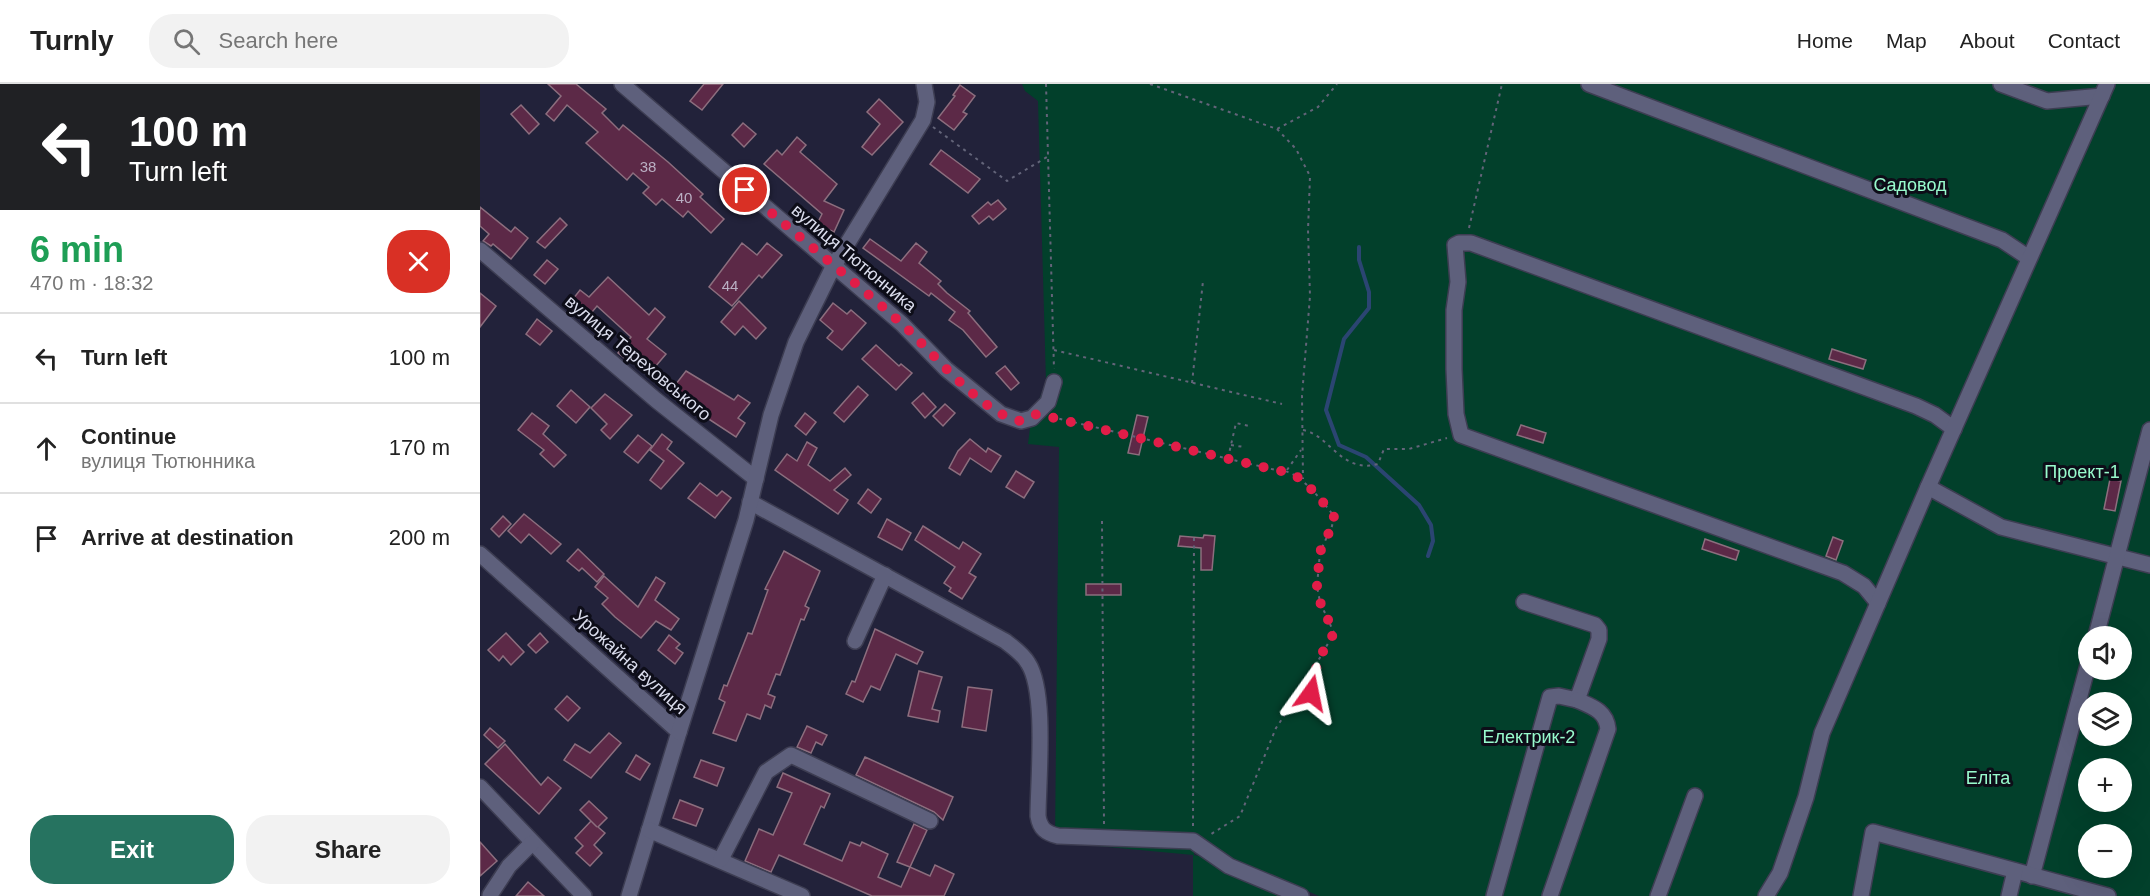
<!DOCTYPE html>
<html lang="en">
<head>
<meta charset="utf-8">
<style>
  :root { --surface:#fff; --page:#f2f2f2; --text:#222; --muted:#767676; --line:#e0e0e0; --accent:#267360 }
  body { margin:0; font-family:Arial,sans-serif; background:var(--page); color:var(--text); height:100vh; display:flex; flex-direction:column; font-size:22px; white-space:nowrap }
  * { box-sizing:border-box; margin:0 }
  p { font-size:20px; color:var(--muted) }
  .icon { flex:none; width:33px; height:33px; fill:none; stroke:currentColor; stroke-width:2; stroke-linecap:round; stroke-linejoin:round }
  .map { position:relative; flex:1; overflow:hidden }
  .panel { display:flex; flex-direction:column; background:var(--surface); width:480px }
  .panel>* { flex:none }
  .hud { background:#202124; color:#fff; overflow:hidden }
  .fabs { position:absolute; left:1598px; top:542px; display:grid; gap:12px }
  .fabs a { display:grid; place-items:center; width:54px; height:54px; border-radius:50%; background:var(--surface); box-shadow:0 6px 24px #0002; font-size:30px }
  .pin { position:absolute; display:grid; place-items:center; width:51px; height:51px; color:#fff; margin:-26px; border:3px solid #fff; border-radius:50%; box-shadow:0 2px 6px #0007 }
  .me { position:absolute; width:66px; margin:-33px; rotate:12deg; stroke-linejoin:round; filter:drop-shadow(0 0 4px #0008) }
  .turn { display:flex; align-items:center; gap:21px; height:126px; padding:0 30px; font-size:27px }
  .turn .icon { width:78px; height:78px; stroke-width:2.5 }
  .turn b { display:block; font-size:42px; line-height:51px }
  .round { display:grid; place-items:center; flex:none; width:63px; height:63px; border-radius:24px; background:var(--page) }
  .head { display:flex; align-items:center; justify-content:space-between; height:102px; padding:0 30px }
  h1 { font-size:36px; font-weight:700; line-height:45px; color:#1e9e55 }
  .cta { display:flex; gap:12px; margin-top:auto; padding:12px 30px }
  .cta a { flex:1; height:69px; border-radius:24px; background:var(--accent); color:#fff; font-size:24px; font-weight:700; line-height:69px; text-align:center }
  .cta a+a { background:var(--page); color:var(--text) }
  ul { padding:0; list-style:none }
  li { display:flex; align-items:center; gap:18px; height:90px; padding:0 30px; border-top:2px solid var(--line) }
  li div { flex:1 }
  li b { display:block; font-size:22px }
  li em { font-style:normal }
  header { display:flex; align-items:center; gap:36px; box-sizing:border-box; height:84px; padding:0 30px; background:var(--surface); border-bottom:2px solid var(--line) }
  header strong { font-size:28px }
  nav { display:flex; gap:33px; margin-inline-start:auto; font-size:21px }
  .search { width:420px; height:54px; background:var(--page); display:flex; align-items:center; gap:15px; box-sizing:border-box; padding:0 21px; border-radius:24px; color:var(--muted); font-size:22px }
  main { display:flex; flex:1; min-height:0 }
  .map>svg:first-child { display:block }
</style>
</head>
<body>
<header>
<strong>Turnly</strong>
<div class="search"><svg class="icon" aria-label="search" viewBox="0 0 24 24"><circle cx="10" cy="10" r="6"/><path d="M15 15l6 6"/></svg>Search here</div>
<nav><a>Home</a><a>Map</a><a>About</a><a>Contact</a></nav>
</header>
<main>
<section class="panel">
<div class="hud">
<div class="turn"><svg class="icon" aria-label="left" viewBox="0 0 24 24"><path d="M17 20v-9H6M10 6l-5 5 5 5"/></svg><div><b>100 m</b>Turn left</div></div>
</div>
<div class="head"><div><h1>6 min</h1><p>470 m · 18:32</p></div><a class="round" style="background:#d93025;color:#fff"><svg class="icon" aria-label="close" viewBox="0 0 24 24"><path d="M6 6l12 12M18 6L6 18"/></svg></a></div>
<ul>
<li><svg class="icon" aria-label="left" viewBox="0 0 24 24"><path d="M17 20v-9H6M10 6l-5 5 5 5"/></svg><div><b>Turn left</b></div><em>100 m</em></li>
<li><svg class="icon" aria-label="ahead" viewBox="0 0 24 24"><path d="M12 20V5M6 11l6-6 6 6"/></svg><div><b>Continue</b><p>вулиця Тютюнника</p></div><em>170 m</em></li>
<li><svg class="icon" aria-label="arrive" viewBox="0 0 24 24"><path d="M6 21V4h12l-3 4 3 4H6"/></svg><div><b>Arrive at destination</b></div><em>200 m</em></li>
</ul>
<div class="cta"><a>Exit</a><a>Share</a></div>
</section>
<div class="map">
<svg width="1670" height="812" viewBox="0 0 1670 812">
  <rect width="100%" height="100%" fill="#22223a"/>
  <g fill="#02402b" fill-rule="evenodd">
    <polygon points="542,0 1623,0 1474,332 1449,320 1467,347 1402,502 1394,504 1392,520 1310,745 1280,812 839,812 748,773 715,753 714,771 728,774 807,812 713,812 713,771 575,758 579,363 548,360 551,336 566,298 558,17 545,7"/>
    <path d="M 1633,0 L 1670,0 L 1670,812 L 1292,812 C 1321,763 1336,709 1349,653 L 1554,177 ZM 1608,552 L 1641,552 L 1641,585 L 1608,585 ZM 1608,618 L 1641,618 L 1641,651 L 1608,651 ZM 1608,684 L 1641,684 L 1641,717 L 1608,717 ZM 1608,750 L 1641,750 L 1641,783 L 1608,783 Z"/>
  </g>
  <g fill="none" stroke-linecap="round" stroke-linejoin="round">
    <polyline stroke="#2b4572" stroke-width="4" points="879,163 879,176 889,208 889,224 864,255 846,326 859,361 886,373 939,421 951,441 953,457 948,472"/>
  </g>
  <g fill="#5c2947" stroke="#8c6e7e" stroke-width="1.5">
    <polygon points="68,0 96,0 126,25 122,29 139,46 143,41 188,78 223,110 220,113 244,135 231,149 208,127 203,133 182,115 176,121 163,109 169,103 153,89 147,96 106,59 118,48 87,21 74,37 66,30 81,12"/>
    <polygon points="224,0 243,0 222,26 210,17"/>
    <polygon points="480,1 495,12 483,28 487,30 474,46 458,34 475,12 473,11"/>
    <polygon points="399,15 423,38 392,71 382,63 400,40 387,28"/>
    <polygon points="41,21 59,40 49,50 31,30"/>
    <polygon points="263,39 276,50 264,63 252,51"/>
    <polygon points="317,53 326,61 320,68 357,100 344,117 364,126 354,148 337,140 342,130 284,80 297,66 302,71"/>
    <polygon points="461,66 500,95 488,109 450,80"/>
    <polygon points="518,116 526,125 513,136 509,132 499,140 492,132 508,118 511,121"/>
    <polygon points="0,123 31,148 35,143 48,154 31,175 13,160 11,162 3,157 9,150 0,142"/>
    <polygon points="80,134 87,141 65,164 57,158"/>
    <polygon points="390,155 421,177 436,159 447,168 439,179 461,197 458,200 467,209 490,227 488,229 517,263 506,273 483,246 469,236 475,228 451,209 449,212 383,164"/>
    <polygon points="262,159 277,171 287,159 302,171 282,194 279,191 252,222 229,203"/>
    <polygon points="67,176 78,185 65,200 54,191"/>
    <polygon points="128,193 169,231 175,224 185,233 167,255 186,270 175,283 155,267 147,276 138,269 151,253 117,222 107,234 89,220 100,206 109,213"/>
    <polygon points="0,209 16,222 0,243"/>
    <polygon points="259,217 286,244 276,255 263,242 255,251 241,238"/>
    <polygon points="353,219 367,230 371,226 386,239 362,266 347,254 353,247 340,236"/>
    <polygon points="57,235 72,247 60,261 46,250"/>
    <polygon points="396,261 419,282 421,280 432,289 416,306 382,275"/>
    <polygon points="1352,265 1386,276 1383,285 1349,275"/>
    <polygon points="525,282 539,299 531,306 516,289"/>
    <polygon points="206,287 254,316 258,311 270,319 258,334 265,339 256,353 189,309"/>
    <polygon points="378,302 388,311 364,338 354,329"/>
    <polygon points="91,306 110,323 96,339 77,322"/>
    <polygon points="443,309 456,323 445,334 432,319"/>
    <polygon points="125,310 152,331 130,355 121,346 127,340 111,324"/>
    <polygon points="465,320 475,329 463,342 453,332"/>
    <polygon points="52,329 69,342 63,350 86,371 74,383 60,370 64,366 38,346"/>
    <polygon points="325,329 336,338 326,351 315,342"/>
    <polygon points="657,331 668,333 659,371 648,369"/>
    <polygon points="1041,341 1066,349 1063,359 1037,351"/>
    <polygon points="182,350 192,358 187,365 204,379 181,405 170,396 184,377 170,366"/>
    <polygon points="158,351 172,362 158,379 144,368"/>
    <polygon points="490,355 506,368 508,364 521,372 511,388 490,374 480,391 469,384 478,367"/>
    <polygon points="327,358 337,364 328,381 350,397 365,384 371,391 354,406 368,416 358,430 295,386 307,370 317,377"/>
    <polygon points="536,387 554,398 544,414 526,403"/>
    <polygon points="1630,395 1641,397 1635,427 1624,425"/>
    <polygon points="220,399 237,412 242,407 251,414 235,434 208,414"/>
    <polygon points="388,405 401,415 391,429 378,419"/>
    <polygon points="44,430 81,460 71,470 49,450 41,459 28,447"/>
    <polygon points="23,432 31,440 19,453 11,445"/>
    <polygon points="407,435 431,449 422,466 398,453"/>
    <polygon points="443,442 479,465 483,458 501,470 489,489 496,493 482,515 469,507 471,504 464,499 475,483 435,456"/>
    <polygon points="724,451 735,452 732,486 721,486 721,464 698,462 700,452 723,454"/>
    <polygon points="1353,453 1363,457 1356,476 1346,472"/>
    <polygon points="1225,455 1259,467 1256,476 1222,465"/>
    <polygon points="98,465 124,490 117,498 102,484 99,487 87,477"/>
    <polygon points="304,467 340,487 325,522 329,524 324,536 321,535 300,591 296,590 288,610 295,613 291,624 285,621 280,635 267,630 256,657 233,649 245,618 239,615 244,601 247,602 268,549 272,550 288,506 285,505"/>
    <polygon points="124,492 158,523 176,493 185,499 175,516 199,535 191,546 176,537 161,554 135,533 122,520 128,514 115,503"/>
    <rect x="606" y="500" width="35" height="11"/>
    <polygon points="395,545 443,568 437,580 416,570 400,606 391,602 383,618 366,610 372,597 375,598"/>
    <polygon points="26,549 44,568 31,581 23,572 19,577 8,566"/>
    <polygon points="60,549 68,558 56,569 48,561"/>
    <polygon points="189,551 200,560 196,564 203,569 195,580 178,566"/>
    <polygon points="439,587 462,593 452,625 460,627 458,638 428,632"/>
    <polygon points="488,603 512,606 506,647 482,643"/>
    <polygon points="87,612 100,624 88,637 75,625"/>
    <polygon points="327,642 347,651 342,661 336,658 331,669 317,663"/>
    <polygon points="10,644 25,657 18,664 4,651"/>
    <polygon points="129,649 141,659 111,694 84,676 95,660 110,669"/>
    <polygon points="25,660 61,701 68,693 81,704 59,730 5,680"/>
    <polygon points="156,671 170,680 160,696 146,688"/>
    <polygon points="385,673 473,713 463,736 454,728 376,691"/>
    <polygon points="221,676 244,684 237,702 214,693"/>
    <polygon points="303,689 350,710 344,724 341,722 324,760 362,777 370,758 380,762 382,758 408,770 398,793 421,803 430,783 450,792 455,781 474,790 464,812 392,812 299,771 291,788 265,777 279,745 293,751 312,709 297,703"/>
    <polygon points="200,716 223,725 216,742 193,734"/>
    <polygon points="109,717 127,734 118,743 125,749 114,761 122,769 110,782 96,769 103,762 95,754 111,737 117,743 100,726"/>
    <polygon points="434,740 447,746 430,783 417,778"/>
    <polygon points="0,758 17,777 0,792"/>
    <polygon points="48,798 64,812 36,812"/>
  </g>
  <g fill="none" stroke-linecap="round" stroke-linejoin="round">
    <defs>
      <g id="minor">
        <polyline points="142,0 422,240 466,285 521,330 541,337 552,334 568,318 574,298"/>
        <polyline points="1109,0 1522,156 1549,174"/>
        <polyline points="1521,0 1567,17 1622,12"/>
        <polyline points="0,166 176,316 276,395"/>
        <polyline points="1448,403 1521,443 1670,481"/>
        <path d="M 270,418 L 525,557 C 533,563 543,570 548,579 C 567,608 558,696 558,732 C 560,745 566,749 578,752 L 713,757 L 749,782 L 821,812"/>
        <polyline points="0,470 199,648 149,812"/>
        <polyline points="1398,519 1384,502 1363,489 981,351 976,330 974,285 974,226 978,198 975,161 979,159 991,159 1436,322 1455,331 1474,345"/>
        <polyline points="1616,552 1670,346"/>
        <polyline points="375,557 405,491"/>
        <polyline points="199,648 266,436 291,331 316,258 353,183 443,36 447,18 444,0"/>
        <polyline points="0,703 104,812"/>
        <polyline points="169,746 322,812"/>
        <polyline points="241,775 286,688 311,671 450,737"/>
        <polyline points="1552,792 1608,581"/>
        <polyline points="10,811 29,782 52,759"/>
        <polyline points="1014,812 1070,613 1079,612 1097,616 1119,555 1119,546 1115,541 1044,518"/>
        <path d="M 1070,812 L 1128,645 C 1126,627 1113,623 1097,616"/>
        <polyline points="1178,812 1215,712"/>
        <polyline points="1286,812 1300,789 1326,713 1342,649 1448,403 1627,0"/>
        <polyline points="1381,812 1393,748 1628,812"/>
        <polyline points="1529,812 1535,787"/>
      </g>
    </defs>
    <use href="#minor" stroke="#3d3d52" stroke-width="18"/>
    <g stroke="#636479" stroke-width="2" stroke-dasharray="3 4.5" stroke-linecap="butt">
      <polyline points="566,0 574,285"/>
      <polyline points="670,0 797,45 838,23 857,0"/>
      <polyline points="453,43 527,97 567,73"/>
      <polyline points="797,45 816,65 830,92 828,146 830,212 822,312 823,395"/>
      <polyline points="989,144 1022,0"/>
      <polyline points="574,266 802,320"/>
      <polyline points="712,299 723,197"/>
      <path d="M 572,333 L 800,387 C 818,385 842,417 854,432 L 852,442 L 840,468 L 837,502 L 840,518 L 854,549 L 838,577 L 825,625 L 806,629 L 796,644 L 760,732 L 728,752"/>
      <path d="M 823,346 C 850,351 861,390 898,380 L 904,365 L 929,365 L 967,354"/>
      <polyline points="751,361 764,363"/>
      <polyline points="748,374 756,339 769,342"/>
      <polyline points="807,386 821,366"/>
      <polyline points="622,437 624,741"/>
      <polyline points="713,742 714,453"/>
    </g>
    <use href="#minor" stroke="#5e607c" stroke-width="15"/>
  </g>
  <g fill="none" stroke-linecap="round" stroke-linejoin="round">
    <path stroke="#e11d48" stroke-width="10" stroke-dasharray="0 18" d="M 265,106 C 317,152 371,194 422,240 C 451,266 502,331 541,337 L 557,330 L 800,387 C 818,385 842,417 854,432 L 852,442 L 840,468 L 837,502 L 840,518 L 854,549 L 838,576 L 831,609"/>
  </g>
  <g text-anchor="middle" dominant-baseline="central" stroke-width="6" stroke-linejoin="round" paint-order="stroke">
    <g font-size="15" fill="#baafc3">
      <text x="168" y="82">38</text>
      <text x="204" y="113">40</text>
      <text x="250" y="201">44</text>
    </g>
    <g font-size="18" fill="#98fbcd" stroke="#0d0d18">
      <text x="1430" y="101">Садовод</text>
      <text x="1602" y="388">Проект-1</text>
      <text x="1049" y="653">Електрик-2</text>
      <text x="1508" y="694">Еліта</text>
    </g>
    <g font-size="18" fill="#dadcec" stroke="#0d0d18">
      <text transform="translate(374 174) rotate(40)">вулиця Тютюнника</text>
      <text transform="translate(158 274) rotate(40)">вулиця Тереховського</text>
      <text transform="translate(150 578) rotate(42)">Урожайна вулиця</text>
    </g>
  </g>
</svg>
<div class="fabs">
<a><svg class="icon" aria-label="sound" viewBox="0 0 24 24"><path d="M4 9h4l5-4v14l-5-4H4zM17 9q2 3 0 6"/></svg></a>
<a><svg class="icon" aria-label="layers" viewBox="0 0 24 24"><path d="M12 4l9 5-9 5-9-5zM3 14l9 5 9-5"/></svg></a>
<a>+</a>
<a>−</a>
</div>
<div class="pin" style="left:265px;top:106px;background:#d93025"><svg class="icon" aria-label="arrive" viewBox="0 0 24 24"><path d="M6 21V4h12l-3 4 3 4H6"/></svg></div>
<svg class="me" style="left:831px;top:609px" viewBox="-20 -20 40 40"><path d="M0-17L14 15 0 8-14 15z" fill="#e11d48" stroke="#fff" stroke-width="4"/></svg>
</div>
</main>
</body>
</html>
